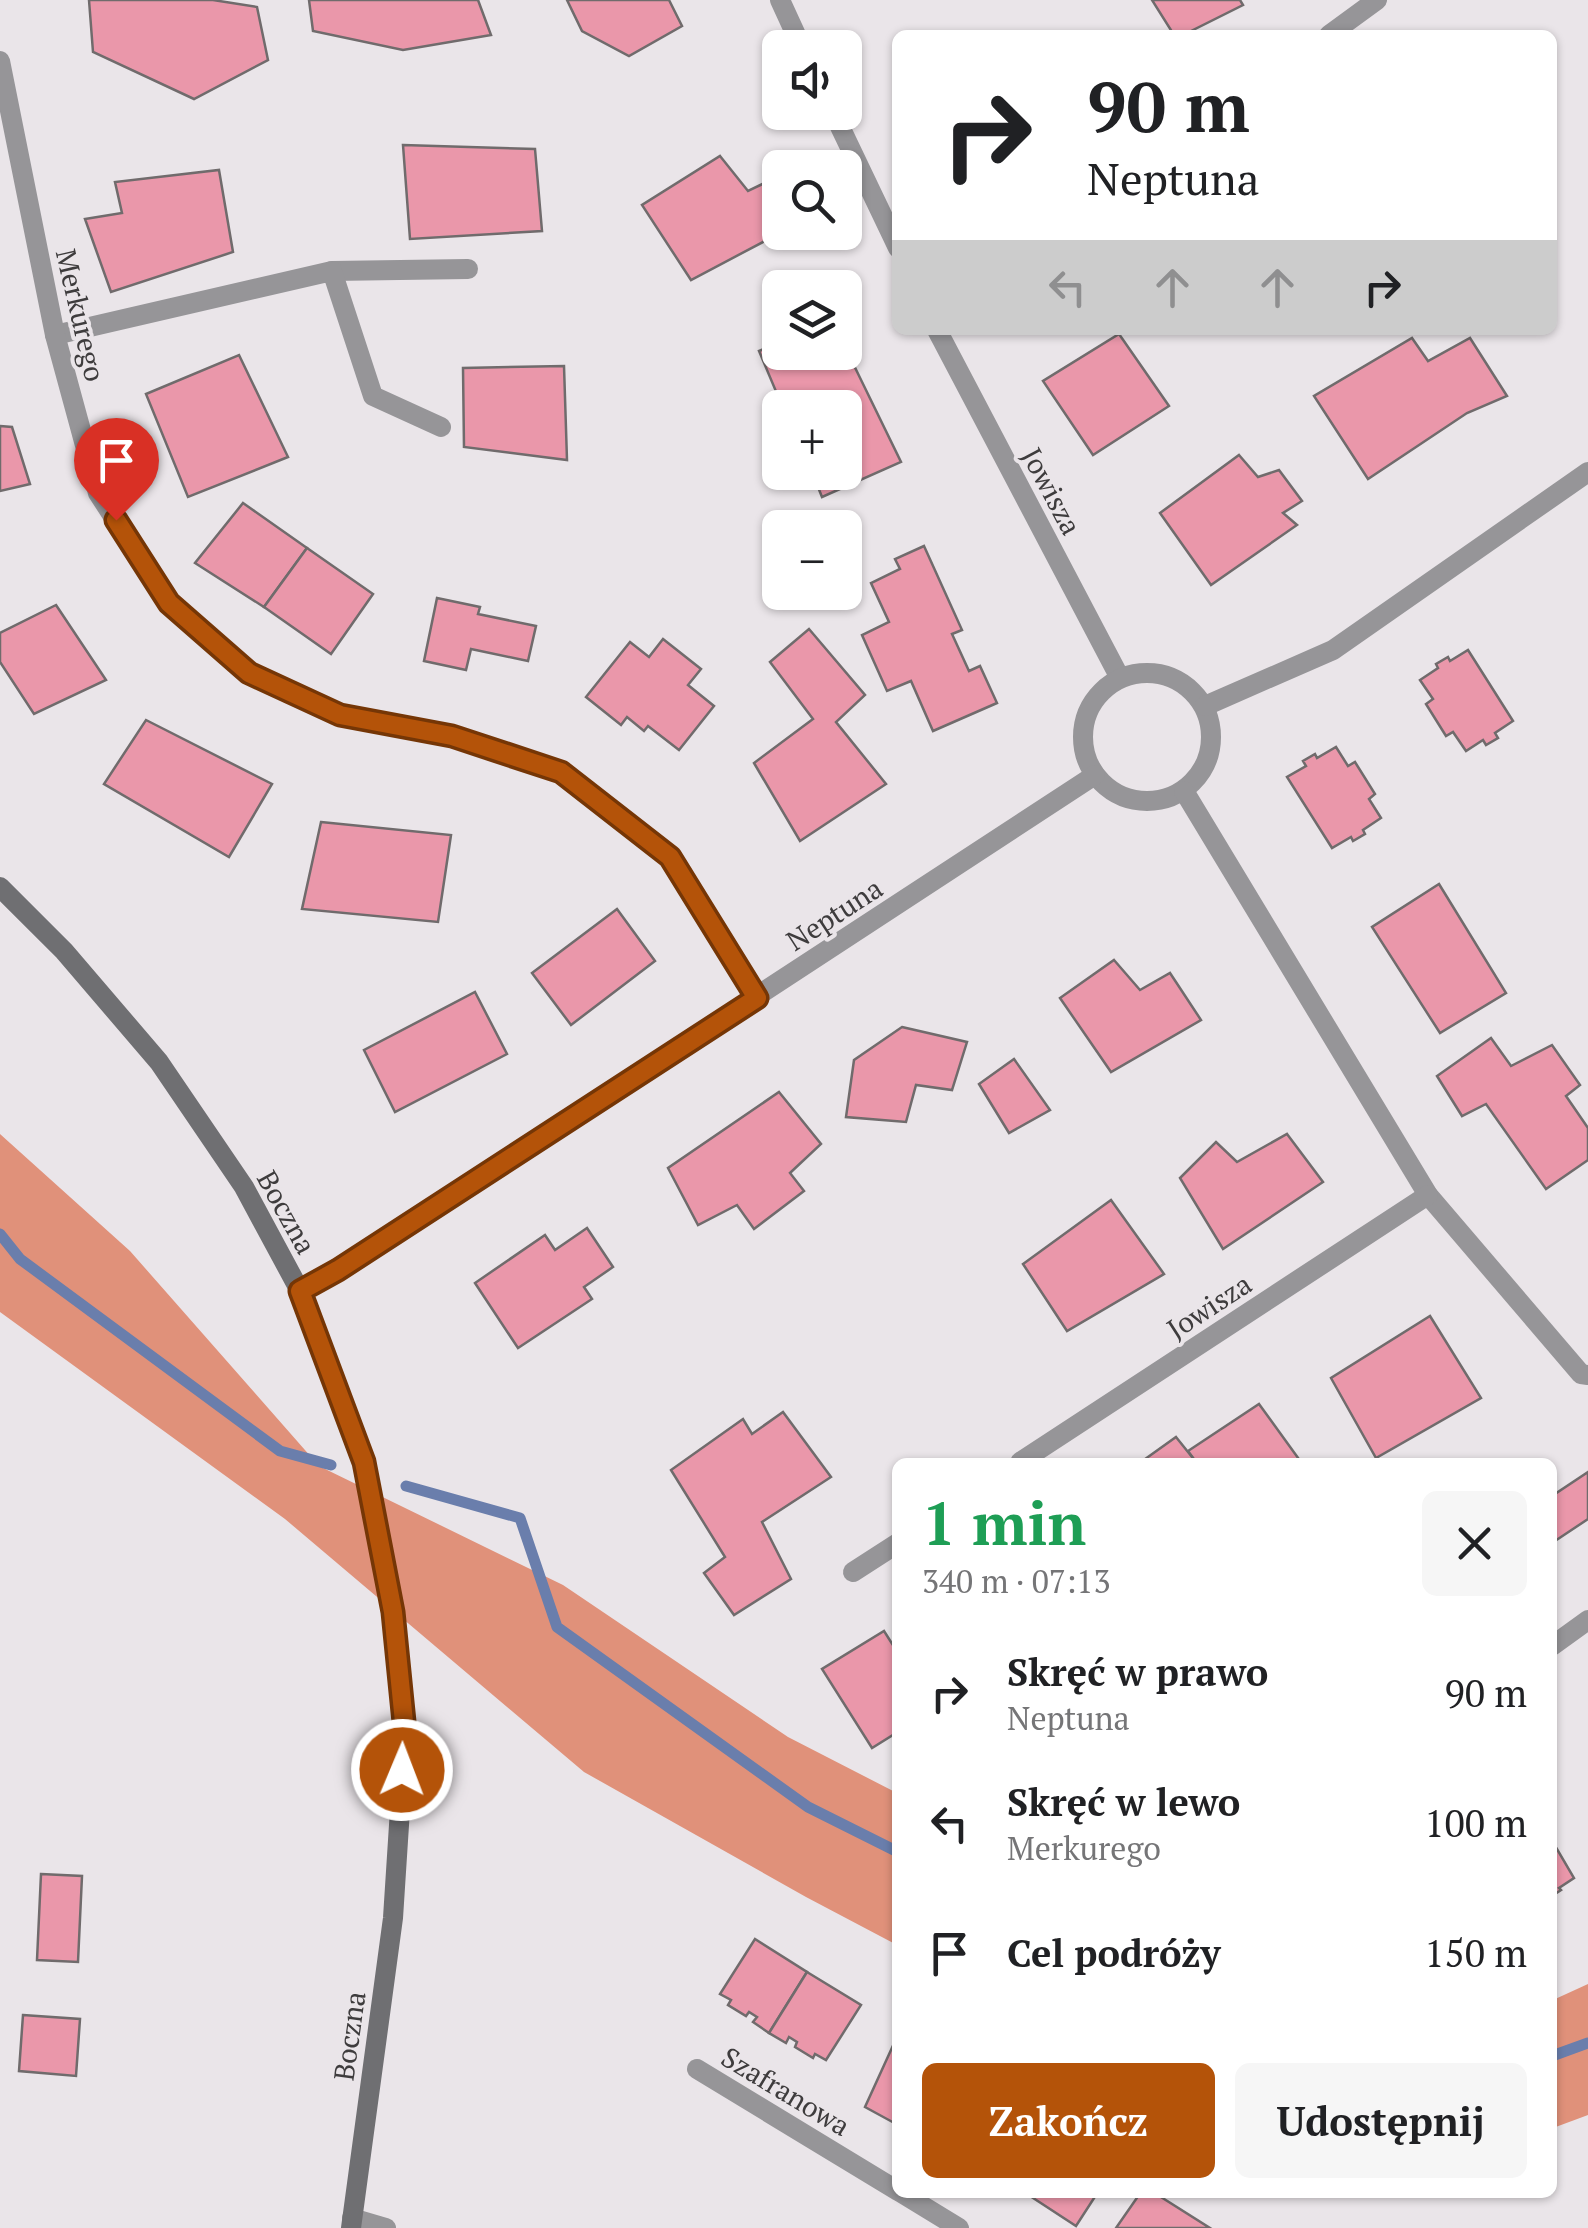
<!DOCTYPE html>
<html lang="pl">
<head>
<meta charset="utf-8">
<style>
  :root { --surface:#fff; --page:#f6f6f6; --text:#202124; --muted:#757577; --accent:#b45309 }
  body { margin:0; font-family:"PT Serif",serif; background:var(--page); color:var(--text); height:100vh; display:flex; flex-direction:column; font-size:38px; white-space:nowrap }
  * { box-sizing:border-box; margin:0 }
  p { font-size:32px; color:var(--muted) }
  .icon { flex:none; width:55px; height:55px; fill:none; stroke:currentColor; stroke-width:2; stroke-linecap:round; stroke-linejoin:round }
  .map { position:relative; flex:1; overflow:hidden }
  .side { position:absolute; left:892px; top:1458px; width:665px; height:740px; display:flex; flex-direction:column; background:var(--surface); border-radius:15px; box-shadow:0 2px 8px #0004 }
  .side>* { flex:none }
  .top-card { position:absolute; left:892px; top:30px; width:665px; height:305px; border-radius:15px; box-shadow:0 2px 8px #0004; background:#fff; color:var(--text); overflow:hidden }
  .fabs { position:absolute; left:762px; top:30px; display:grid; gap:20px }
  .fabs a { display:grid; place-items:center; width:100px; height:100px; border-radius:15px; background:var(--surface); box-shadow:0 2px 8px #0004; font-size:50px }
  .pin { position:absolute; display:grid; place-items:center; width:85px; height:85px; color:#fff; margin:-102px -42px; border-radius:50% 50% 50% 0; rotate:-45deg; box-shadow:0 0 10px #0007 }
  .pin .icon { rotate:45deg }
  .me { position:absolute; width:110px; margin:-55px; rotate:1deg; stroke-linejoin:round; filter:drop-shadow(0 0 8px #0008) }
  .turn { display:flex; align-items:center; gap:35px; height:210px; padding:0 30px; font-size:45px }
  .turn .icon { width:130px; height:130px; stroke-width:2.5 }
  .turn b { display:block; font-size:70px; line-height:85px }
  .lanes { display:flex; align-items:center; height:95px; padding:0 30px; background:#0003; justify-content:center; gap:50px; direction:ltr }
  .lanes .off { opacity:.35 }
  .round { display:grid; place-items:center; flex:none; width:105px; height:105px; border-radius:15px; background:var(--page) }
  .overview { display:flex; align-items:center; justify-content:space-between; height:170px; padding:0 30px }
  h1 { font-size:60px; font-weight:600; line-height:75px; color:#1e9e55 }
  .primary-button { display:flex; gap:20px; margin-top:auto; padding:20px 30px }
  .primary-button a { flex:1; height:115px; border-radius:15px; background:var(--accent); color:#fff; font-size:40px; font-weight:600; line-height:115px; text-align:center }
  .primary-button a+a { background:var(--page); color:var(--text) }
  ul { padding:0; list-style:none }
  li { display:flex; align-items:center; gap:30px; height:130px; padding:0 30px }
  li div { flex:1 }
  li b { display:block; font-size:38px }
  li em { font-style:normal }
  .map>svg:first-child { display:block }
</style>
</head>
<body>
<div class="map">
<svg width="1588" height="2228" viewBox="0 0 1588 2228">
  <rect width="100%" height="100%" fill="#eae5e9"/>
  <g fill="#e0917a">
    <polygon points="0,1134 130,1251 319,1466 563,1585 788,1737 897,1793 897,1945 806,1897 584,1772 285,1519 0,1312"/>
    <polygon points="1588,1984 1588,2115 1553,2128 1553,2000"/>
  </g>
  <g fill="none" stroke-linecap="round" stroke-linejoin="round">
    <g stroke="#6a7eac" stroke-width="11">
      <polyline points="0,1234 20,1259 280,1451 331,1465"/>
      <polyline points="406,1486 520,1518 557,1627 808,1807 898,1852"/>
      <polyline points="1552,2056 1588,2043"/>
    </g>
  </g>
  <g fill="#ea97aa" stroke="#706b6c" stroke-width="2.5">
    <polygon points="89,0 213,0 257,7 268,60 194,99 93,52"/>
    <polygon points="309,0 478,0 491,35 403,50 313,31"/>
    <polygon points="567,0 669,0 682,26 629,56 582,31"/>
    <polygon points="1152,0 1240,0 1243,5 1183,35 1174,35"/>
    <polygon points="403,145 535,149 542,231 410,239"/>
    <polygon points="720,156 748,191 779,176 782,232 691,280 642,205"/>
    <polygon points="219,170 233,252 111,292 85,219 122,213 115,182"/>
    <polygon points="1119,334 1169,406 1093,455 1043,381"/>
    <polygon points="1412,338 1428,361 1470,338 1507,396 1467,413 1368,479 1314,396"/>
    <polygon points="780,342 780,352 845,352 845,347 901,462 822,497 812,472 845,472 845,408 783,408 759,351"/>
    <polygon points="239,355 288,457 188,497 146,394"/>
    <polygon points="564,366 567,460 464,447 463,368"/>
    <polygon points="0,426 12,427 30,484 0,491"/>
    <polygon points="1239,455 1258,477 1279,470 1302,501 1283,513 1297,525 1211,585 1160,513"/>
    <polygon points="243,503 307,548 264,607 195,563"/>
    <polygon points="924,546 962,630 952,634 969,671 980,666 997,703 933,731 911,681 887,691 862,635 889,622 871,583 900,569 895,559"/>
    <polygon points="307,548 373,594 331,654 264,607"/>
    <polygon points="437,598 480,607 478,614 536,626 528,661 471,649 466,670 424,661"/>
    <polygon points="56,605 106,680 34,714 0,662 0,633"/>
    <polygon points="809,629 865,695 836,722 886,784 800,841 754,763 813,719 770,662"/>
    <polygon points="663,639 701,669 688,685 714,706 679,750 648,726 644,731 627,717 621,725 586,697 630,642 649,657"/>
    <polygon points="1468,650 1513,721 1495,733 1498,738 1486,745 1483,740 1466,751 1453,732 1446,736 1426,704 1433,699 1420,680 1438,668 1436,664 1448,657 1450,661"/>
    <polygon points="146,720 272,784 229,857 104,784"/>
    <polygon points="1336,747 1348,766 1355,762 1375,794 1369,799 1381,818 1363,830 1365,834 1353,841 1351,837 1332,848 1287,777 1306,766 1303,761 1315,754 1317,758"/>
    <polygon points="321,822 451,835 438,922 302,909"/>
    <polygon points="1439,884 1506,993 1440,1033 1372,927"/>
    <polygon points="617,909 655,961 571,1025 532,973"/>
    <polygon points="1114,960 1140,990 1170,973 1201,1020 1111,1072 1060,998"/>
    <polygon points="475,992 507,1054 395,1112 364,1050"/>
    <polygon points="902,1027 967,1042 952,1090 916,1085 906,1122 846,1117 854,1060"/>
    <polygon points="1491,1038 1511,1066 1552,1045 1580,1085 1566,1096 1588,1128 1588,1160 1546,1189 1486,1104 1462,1116 1437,1076"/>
    <polygon points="1014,1059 1050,1110 1009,1133 979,1084"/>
    <polygon points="779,1092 821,1144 790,1173 804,1191 754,1229 737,1205 698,1225 668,1168"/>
    <polygon points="1287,1134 1323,1182 1223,1249 1180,1178 1216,1142 1237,1162"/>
    <polygon points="1111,1200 1164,1274 1067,1331 1023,1264"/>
    <polygon points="587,1228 613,1267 584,1287 592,1299 518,1348 475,1283 545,1235 555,1250"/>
    <polygon points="1430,1316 1481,1398 1376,1458 1331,1378"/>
    <polygon points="1259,1404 1301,1462 1196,1462 1188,1451"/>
    <polygon points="783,1412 831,1477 762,1522 791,1579 734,1615 704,1573 725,1557 671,1470 743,1419 752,1434"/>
    <polygon points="1176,1437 1196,1462 1141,1462"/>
    <polygon points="1588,1472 1588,1519 1552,1543 1552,1496"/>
    <polygon points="884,1631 898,1653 898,1742 893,1735 872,1748 822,1669"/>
    <polygon points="1552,1848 1555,1851 1557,1849 1574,1878 1559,1888 1561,1890 1552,1896"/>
    <polygon points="41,1874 82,1876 78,1962 37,1960"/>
    <polygon points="755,1939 807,1972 769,2033 753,2022 757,2017 749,2012 746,2016 728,2005 731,2000 720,1994"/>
    <polygon points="807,1972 861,2005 826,2060 815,2054 813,2058 795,2047 797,2042 789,2037 786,2043 769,2033"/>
    <polygon points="23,2015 80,2019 76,2076 19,2071"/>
    <polygon points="896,2039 898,2039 898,2125 865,2107"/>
    <polygon points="1024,2192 1098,2192 1076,2226"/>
    <polygon points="1141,2192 1153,2192 1210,2228 1116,2228"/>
  </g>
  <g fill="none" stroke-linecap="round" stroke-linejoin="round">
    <g stroke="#969598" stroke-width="20">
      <polyline points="332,271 468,269"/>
      <polyline points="55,335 332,271 373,396 441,427"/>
    </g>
    <g stroke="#969598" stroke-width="20">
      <polyline points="780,0 802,48"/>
      <polyline points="1329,35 1377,0"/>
      <polyline points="0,61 55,335 98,493 169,603 249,673 339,715 452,736 561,771 670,857 757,997"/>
      <polyline points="833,112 898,248"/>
      <polyline points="937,330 1120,678"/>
      <circle cx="1147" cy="737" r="64"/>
      <polyline points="1205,706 1333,650 1588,472"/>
      <polyline points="1184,791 1428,1195 1581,1374 1588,1375"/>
      <polyline points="300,1291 338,1270 1095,775"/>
      <polyline points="1020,1462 1428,1195"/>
      <polyline points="853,1572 898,1543"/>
      <polyline points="1552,1646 1588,1620"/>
      <polyline points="697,2069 898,2191"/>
      <polyline points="900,2192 959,2228"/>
      <polyline points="352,2218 386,2228"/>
    </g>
    <polyline stroke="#6f6f72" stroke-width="20" points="0,887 64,951 159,1062 244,1187 300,1291 364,1462 393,1612 405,1732 393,1918 351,2228"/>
  </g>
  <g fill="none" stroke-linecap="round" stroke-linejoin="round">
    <defs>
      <polyline id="route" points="116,520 169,603 249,673 340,715 452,736 561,772 670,857 757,998 338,1270 300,1291 364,1462 393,1612 405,1732 402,1770"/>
    </defs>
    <use href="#route" stroke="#753606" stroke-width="25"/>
    <use href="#route" stroke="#b45309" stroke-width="18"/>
  </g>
  <g text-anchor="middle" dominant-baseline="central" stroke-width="8" stroke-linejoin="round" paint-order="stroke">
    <g font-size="28" fill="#3e3c3d" stroke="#eae5e9">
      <text transform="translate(81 315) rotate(77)">Merkurego</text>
      <text transform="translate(1052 491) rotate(62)">Jowisza</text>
      <text transform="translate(834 914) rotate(-33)">Neptuna</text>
      <text transform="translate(287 1212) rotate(61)">Boczna</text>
      <text transform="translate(1209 1306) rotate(-33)">Jowisza</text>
      <text transform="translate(349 2036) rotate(-82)">Boczna</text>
      <text transform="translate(786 2091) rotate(31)">Szafranowa</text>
    </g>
  </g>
</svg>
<div class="fabs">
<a><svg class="icon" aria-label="sound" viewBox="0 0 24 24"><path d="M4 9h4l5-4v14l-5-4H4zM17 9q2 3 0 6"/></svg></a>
<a><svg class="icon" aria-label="search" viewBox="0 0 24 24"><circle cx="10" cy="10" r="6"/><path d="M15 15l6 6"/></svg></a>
<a><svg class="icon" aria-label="layers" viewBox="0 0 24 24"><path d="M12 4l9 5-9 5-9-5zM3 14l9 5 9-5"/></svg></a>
<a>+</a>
<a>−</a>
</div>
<div class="pin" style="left:116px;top:520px;background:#d93025"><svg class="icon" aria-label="arrive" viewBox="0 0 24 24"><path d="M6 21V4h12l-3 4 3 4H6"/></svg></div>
<svg class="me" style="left:402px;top:1770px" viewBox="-20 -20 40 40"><circle r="17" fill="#b45309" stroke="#fff" stroke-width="3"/><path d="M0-11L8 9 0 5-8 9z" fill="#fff"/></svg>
<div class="top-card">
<div class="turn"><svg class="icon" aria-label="right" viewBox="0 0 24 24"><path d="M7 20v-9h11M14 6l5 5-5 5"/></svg><div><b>90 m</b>Neptuna</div></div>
<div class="lanes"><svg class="icon off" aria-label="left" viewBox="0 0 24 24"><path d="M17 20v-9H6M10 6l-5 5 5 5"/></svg><svg class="icon off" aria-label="ahead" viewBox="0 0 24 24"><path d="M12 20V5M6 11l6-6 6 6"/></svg><svg class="icon off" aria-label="ahead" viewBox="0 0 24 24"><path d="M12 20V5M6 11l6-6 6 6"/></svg><svg class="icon" aria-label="right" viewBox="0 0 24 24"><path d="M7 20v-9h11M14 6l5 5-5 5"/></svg></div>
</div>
<section class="side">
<div class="overview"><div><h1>1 min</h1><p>340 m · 07:13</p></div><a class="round"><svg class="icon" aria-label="close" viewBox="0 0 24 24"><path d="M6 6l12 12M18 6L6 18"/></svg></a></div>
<ul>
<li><svg class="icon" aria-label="right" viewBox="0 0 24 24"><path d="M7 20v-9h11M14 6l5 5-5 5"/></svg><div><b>Skręć w prawo</b><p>Neptuna</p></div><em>90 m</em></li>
<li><svg class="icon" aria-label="left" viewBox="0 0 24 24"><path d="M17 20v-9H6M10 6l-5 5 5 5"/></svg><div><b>Skręć w lewo</b><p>Merkurego</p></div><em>100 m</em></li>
<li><svg class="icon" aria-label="arrive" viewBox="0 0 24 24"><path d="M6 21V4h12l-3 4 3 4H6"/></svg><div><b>Cel podróży</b></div><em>150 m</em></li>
</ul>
<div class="primary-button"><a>Zakończ</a><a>Udostępnij</a></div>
</section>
</div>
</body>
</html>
